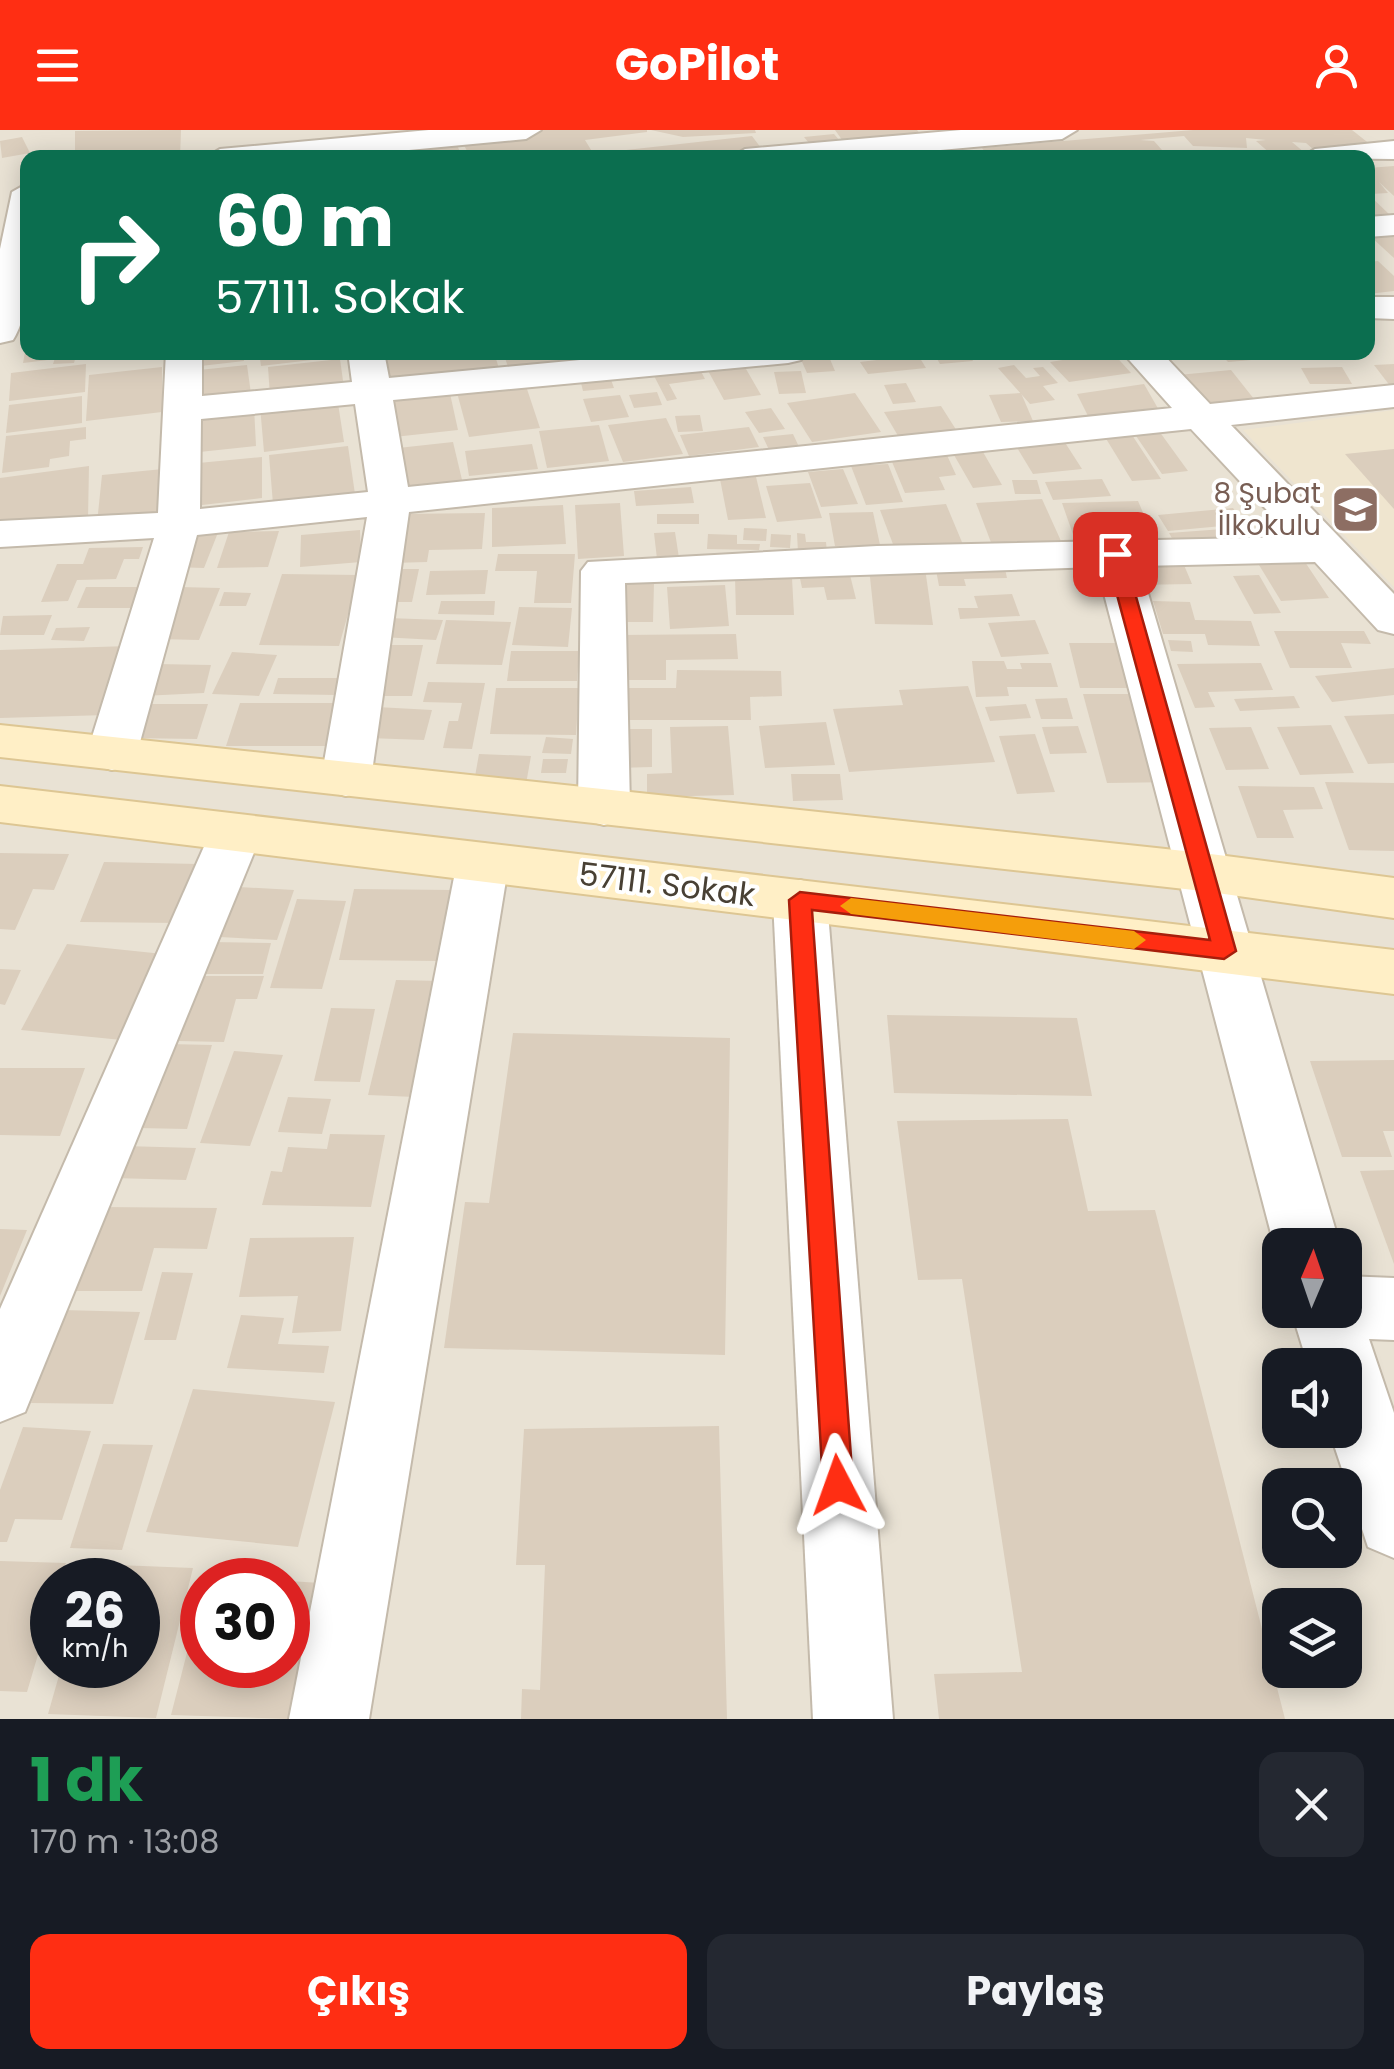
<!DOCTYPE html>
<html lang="tr">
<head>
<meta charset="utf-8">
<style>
  :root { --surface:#171b24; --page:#242831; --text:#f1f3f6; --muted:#9ea1a6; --accent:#ff2e13 }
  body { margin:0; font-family:Poppins,sans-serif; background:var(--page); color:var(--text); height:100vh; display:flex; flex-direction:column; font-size:38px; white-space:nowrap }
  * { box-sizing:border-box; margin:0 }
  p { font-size:32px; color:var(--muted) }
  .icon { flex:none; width:55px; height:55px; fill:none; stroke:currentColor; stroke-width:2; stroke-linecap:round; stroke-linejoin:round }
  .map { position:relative; height:1589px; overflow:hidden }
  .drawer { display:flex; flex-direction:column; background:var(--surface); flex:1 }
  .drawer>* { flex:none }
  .top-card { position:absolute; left:20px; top:20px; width:1355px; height:210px; border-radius:20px; box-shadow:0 5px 25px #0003; background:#0b6e4f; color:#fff; overflow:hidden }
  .needle { width:65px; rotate:2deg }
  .fabs { position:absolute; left:1262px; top:1098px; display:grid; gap:20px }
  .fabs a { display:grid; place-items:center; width:100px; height:100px; border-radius:20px; background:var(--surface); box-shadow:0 5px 25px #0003; font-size:50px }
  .speed { position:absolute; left:30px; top:1428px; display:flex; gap:20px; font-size:50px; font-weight:700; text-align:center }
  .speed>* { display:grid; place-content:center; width:130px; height:130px; border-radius:50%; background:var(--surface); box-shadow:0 5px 25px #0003; line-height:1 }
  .speed small { font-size:25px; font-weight:400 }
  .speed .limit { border:15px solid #d22; background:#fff; color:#111 }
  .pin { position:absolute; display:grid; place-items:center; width:85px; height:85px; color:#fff; margin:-42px; border-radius:20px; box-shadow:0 5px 15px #0006 }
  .me { position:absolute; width:110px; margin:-55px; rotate:356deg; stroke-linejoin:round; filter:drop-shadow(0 0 8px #0008) }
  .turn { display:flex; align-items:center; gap:35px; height:210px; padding:0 30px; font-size:45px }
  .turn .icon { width:130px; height:130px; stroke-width:2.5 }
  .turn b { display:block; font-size:70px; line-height:85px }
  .round { display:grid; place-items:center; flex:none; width:105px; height:105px; border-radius:20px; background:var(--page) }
  .overview { display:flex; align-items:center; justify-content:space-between; height:170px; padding:0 30px }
  h1 { font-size:60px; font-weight:700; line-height:75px; color:#1e9e55 }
  .action { display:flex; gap:20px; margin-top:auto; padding:20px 30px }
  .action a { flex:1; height:115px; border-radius:20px; background:var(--accent); color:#fff; font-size:40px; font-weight:700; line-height:115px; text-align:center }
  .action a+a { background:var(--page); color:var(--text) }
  header { display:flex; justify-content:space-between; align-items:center; height:130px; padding:0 30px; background:var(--accent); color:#fff; font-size:45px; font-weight:700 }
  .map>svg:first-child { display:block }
</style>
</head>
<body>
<header><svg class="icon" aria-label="menu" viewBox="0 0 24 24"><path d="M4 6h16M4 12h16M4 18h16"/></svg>GoPilot<svg class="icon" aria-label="person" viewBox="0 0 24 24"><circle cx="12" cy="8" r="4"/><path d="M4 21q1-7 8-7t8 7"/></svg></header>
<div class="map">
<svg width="1394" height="1589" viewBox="0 0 1394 1589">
  <rect width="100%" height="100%" fill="#f5f0e6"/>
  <path fill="#e9e2d4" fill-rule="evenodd" d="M 0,0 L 1394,0 L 1394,1589 L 0,1589 ZM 28,28 L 1368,28 L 1368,222 L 28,222 ZM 1280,1115 L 1345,1115 L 1345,1180 L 1280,1180 ZM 1280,1235 L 1345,1235 L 1345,1300 L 1280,1300 ZM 1280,1355 L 1345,1355 L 1345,1420 L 1280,1420 ZM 52,1450 L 138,1450 L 138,1535 L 52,1535 ZM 202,1450 L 288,1450 L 288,1535 L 202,1535 ZM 1280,1475 L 1345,1475 L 1345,1540 L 1280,1540 Z"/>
  <polygon fill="#efe5cf" points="1394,280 1394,457 1243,300"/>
  <g fill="#dbcebd">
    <polygon points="181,0 180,28 75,28 75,1"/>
    <polygon points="539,0 647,0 647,2 585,10 596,28 471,28 461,10"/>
    <polygon points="651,0 755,0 756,3 683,7"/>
    <polygon points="835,0 917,0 923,7 845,14"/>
    <polygon points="1193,0 1352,0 1371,15 1314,20 1306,13 1292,12 1305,23 1273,26 1256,11 1266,10 1246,8 1247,18 1193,16 1184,6 1140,10 1154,11 1162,20 1117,20 1117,28 990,28 982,18"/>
    <polygon points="834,4 845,17 815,20 804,7"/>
    <polygon points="752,6 764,22 621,28 617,21"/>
    <polygon points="22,7 30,23 2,28 0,11"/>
    <polygon points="455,11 463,28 381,28 387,19"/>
    <polygon points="1394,36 1394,66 1379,52 1388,63 1371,64 1368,38"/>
    <polygon points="1368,64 1390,85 1368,87"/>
    <polygon points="1394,105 1394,128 1371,107"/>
    <polygon points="1378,131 1394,146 1394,161 1368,164 1368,132"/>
    <polygon points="25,222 49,222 48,230 23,233"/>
    <polygon points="57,222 77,222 74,233 53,234"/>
    <polygon points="190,222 243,222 244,231 192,237"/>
    <polygon points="259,222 336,222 337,227 261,236"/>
    <polygon points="399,222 494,222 500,242 378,256 372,226"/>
    <polygon points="503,222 574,222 576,230 508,237"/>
    <polygon points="581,222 633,222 636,231 586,236"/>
    <polygon points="827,222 835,241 807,243 799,225"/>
    <polygon points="933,222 968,222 973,231 940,234"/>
    <polygon points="1112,222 1131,243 1069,252 1050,232"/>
    <polygon points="1219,222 1283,222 1286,227 1228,232"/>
    <polygon points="918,225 926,238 868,244 860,232"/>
    <polygon points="340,229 344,258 270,266 268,237"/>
    <polygon points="742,232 761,265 724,270 706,237"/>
    <polygon points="86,234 85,262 9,271 11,243"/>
    <polygon points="697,234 705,249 669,254 677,269 667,271 651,240"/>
    <polygon points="1394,234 1394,261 1374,235"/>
    <polygon points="247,235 251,264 191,271 189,241"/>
    <polygon points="1014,235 1026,248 1040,246 1033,238 1043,237 1058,253 1043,256 1055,270 1030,274 998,238"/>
    <polygon points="162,237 162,282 86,291 89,245"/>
    <polygon points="1342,237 1352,254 1310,254 1301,238"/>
    <polygon points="1231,240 1254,269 1200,274 1178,245"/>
    <polygon points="801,241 806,263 779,264 774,242"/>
    <polygon points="610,247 614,258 583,261 580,249"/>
    <polygon points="524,250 540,298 469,307 456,259"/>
    <polygon points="906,253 916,272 893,274 884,255"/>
    <polygon points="1144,254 1160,282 1088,286 1077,264"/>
    <polygon points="449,259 458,300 385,308 379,267"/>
    <polygon points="657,262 662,275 634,278 629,265"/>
    <polygon points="855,263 881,302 812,312 787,273"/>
    <polygon points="1021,263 1033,291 1001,292 989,265"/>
    <polygon points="620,265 629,287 591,292 583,269"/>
    <polygon points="82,266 82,293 6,303 9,275"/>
    <polygon points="337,267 344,312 264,322 260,276"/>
    <polygon points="941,276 962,309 904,316 884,282"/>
    <polygon points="254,277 256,316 190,323 190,284"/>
    <polygon points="771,278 785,299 759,303 745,282"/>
    <polygon points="700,285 703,301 678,302 675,286"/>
    <polygon points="666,288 683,324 623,332 608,295"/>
    <polygon points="599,295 609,331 547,338 539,301"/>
    <polygon points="86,297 86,309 70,311 69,326 50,329 49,337 2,343 6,306"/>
    <polygon points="749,297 759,317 689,326 680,305"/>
    <polygon points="1159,301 1188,341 1162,344 1134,303"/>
    <polygon points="793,304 800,319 770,322 763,307"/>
    <polygon points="1132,305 1161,349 1132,351 1105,307"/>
    <polygon points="1064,311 1082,339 1033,344 1016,316"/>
    <polygon points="453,312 463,354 396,362 389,319"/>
    <polygon points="532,314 538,339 469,346 465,321"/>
    <polygon points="348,316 355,364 273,374 269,325"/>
    <polygon points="1394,319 1394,379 1345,324"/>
    <polygon points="983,322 1002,355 973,358 954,325"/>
    <polygon points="946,323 956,345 939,347 945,360 905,363 890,327"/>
    <polygon points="262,327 262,368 185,377 188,334"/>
    <polygon points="888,334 903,372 866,375 851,336"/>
    <polygon points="89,336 88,389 0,401 0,348"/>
    <polygon points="163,339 160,386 97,393 102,345"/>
    <polygon points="843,339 858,374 821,377 808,342"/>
    <polygon points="756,347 766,388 728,390 720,349"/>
    <polygon points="1102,349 1111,366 1053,370 1045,352"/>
    <polygon points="1012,350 1037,350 1041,364 1015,364"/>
    <polygon points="810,353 822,388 777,392 766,356"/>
    <polygon points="691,357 694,373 636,376 634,361"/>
    <polygon points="1042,369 1061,411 992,415 976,373"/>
    <polygon points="1138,371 1154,408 1075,410 1062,373"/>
    <polygon points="620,373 624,426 578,429 575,375"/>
    <polygon points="946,374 964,417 896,422 880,380"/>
    <polygon points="563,375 566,414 492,417 492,378"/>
    <polygon points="1233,378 1244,394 1168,401 1158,385"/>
    <polygon points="873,382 880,415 835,416 829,383"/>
    <polygon points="485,383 482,419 429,420 427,432 391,433 399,384"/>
    <rect x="657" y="384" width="42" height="10"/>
    <polygon points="1250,397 1262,416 1180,422 1169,403"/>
    <polygon points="744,398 767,399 766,411 743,410"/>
    <polygon points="189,399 219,400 204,438 173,437"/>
    <polygon points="360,400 361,432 300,437 301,405"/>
    <polygon points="279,401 268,437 217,438 229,402"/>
    <polygon points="675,402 679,428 657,429 654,403"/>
    <polygon points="797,403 805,404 806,412 826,412 827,423 798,423"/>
    <polygon points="708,404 737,405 737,414 760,414 759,420 707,419"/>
    <polygon points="771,404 791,405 790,418 770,417"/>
    <polygon points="143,417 139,429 124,429 116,449 77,450 68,471 41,472 57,434 83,434 89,418"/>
    <polygon points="498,424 575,424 571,473 534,473 537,441 495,441"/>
    <polygon points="1181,428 1192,454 1135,455 1125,429"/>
    <polygon points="1305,432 1329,468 1281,471 1259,435"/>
    <polygon points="848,437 856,469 827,470 824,457 802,458 798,439"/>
    <polygon points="869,438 925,438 933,495 875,494"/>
    <polygon points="391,439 419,439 412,472 383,472"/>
    <polygon points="1005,439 1007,448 964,449 966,456 939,456 936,440"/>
    <polygon points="488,440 485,464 426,465 430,441"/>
    <polygon points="282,444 359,445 339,516 259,515"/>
    <polygon points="1259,445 1281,483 1254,484 1233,446"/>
    <polygon points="735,447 792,448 794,485 736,485"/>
    <polygon points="617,453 654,453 653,492 615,492"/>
    <polygon points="725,455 729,496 670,499 667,457"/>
    <polygon points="86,457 139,457 131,478 77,478"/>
    <polygon points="179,457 220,458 199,510 158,509"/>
    <polygon points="224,462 251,463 246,476 219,476"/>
    <polygon points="1012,464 1020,486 960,489 958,478 978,478 974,466"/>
    <polygon points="441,471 495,471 494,485 438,484"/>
    <polygon points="1153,471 1190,472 1195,490 1251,491 1260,516 1208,515 1205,504 1163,504"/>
    <polygon points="519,477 572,478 568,517 512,515"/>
    <polygon points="52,485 44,505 0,505 3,486"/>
    <polygon points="388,488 443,490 436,510 381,507"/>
    <polygon points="446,490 511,492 502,535 436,534"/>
    <polygon points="1035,490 1049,524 1001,527 988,493"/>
    <polygon points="90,497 84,511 51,510 56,498"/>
    <polygon points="1274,501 1364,501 1371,514 1341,513 1352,538 1290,538"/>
    <polygon points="736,504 738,529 666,530 666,550 617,550 619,505"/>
    <polygon points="1168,510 1191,511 1193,522 1171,521"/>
    <polygon points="1069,513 1127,513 1140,558 1080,558"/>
    <polygon points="377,515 423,515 412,566 365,566"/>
    <polygon points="129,516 107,585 0,588 0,520"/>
    <polygon points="511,521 579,521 577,551 507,551"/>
    <polygon points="232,522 277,525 259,566 212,564"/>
    <polygon points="972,531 1004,531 1007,539 1022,539 1020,533 1051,533 1058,557 1007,557 1009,566 976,567"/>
    <polygon points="1261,533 1273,560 1208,562 1215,577 1195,578 1177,534"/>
    <polygon points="156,534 211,535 204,563 142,566"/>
    <polygon points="1394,538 1394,565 1332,572 1315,546"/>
    <polygon points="677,540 781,541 782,566 750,567 751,590 617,590 619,558 676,558"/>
    <polygon points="278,548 341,548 337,565 273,564"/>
    <polygon points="428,552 485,553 472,619 443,618 449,591 458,591 462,573 423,572"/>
    <polygon points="968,556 995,632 849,642 833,579 903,575 899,560"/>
    <polygon points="496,558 579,558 576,605 490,604"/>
    <polygon points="1083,564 1150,564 1178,652 1107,653"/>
    <polygon points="1294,566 1300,578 1240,581 1234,569"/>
    <polygon points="1067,568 1073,589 1041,589 1035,569"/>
    <polygon points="240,573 340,573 330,616 226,616"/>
    <polygon points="144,574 208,574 197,609 131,608"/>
    <polygon points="1026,574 1031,588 990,591 985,577"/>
    <polygon points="377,577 432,580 424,610 368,608"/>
    <polygon points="1394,584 1394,633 1368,634 1344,586"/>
    <polygon points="826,592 835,635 765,638 759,596"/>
    <polygon points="1331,595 1354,643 1300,645 1277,597"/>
    <polygon points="728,596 734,665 647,667 647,644 672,643 670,597"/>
    <polygon points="1078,596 1087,623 1050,624 1042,597"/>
    <polygon points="1251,597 1269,639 1226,640 1209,598"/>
    <polygon points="617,599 652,599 652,637 616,638"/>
    <polygon points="1035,604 1055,662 1017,664 999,606"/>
    <polygon points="546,607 573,609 571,624 542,623"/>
    <polygon points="479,624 531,626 526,654 474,652"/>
    <polygon points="543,629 568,629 566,643 541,643"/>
    <polygon points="791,644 840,644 843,670 793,671"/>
    <polygon points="1325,652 1394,653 1394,721 1349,720"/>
    <polygon points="1238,656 1314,657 1323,679 1283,680 1294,708 1257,708"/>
    <polygon points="0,723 69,724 54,760 33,759 15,800 0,799"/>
    <polygon points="104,732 198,734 180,793 80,792"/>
    <polygon points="239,757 294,760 277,810 220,807"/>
    <polygon points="354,759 452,760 440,831 339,830"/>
    <polygon points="297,769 346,771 322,859 270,858"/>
    <polygon points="212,812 271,813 263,844 202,844"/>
    <polygon points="67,814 163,824 122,910 21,900"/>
    <polygon points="0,839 21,840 5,875 0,874"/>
    <polygon points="198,846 264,846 257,869 236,869 224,912 178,911"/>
    <polygon points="396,850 441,851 415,967 368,965"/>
    <polygon points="331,878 375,879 360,952 314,951"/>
    <polygon points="887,885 1077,888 1092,966 894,963"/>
    <polygon points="513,903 730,908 725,1225 444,1218 465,1072 489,1073"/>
    <polygon points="168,914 212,915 187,999 139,998"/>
    <polygon points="234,921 283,925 250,1016 200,1013"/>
    <polygon points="1394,930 1394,1001 1383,1001 1392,1027 1342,1027 1310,931"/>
    <polygon points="0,938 85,938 60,1006 0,1005"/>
    <polygon points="288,967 331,969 322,1004 278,1002"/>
    <polygon points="1068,989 1088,1081 1155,1080 1285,1589 939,1589 934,1544 1022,1542 962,1149 918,1150 897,991"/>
    <polygon points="330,1004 385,1005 371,1077 262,1075 271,1041 282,1042 288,1017 327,1019"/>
    <polygon points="124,1016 196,1018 186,1050 113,1048"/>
    <polygon points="1394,1040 1394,1134 1360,1041"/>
    <polygon points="102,1077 217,1078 207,1119 154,1118 142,1161 75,1161"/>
    <polygon points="0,1099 27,1100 0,1166"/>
    <polygon points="354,1107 341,1201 292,1203 298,1166 239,1167 250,1108"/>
    <polygon points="162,1142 193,1143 176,1210 144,1210"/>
    <polygon points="62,1180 140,1182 113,1274 31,1273"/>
    <polygon points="241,1185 284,1188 278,1214 329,1216 324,1243 227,1238"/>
    <polygon points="193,1259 335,1272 298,1417 146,1402"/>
    <polygon points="719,1296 727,1589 521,1589 522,1559 540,1560 545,1435 516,1435 524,1299"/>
    <polygon points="23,1297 91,1301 62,1390 15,1389 7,1412 0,1412 0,1360"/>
    <polygon points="103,1314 153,1315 122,1420 70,1418"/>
    <polygon points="0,1431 66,1433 60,1450 52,1450 52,1477 27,1562 0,1561"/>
    <polygon points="92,1434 193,1438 156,1588 48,1584 62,1535 138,1535 138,1450 87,1450"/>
    <polygon points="288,1451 321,1453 292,1589 171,1585 201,1468 202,1535 288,1535"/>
  </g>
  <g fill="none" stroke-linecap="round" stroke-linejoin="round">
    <defs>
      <g id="minor">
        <polygon points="429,0 541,0 526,9 324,28 205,28 220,19"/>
        <polygon points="961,0 1077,0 1062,9 852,28 730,28 745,19"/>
        <polygon points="1394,11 1394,29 1300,28 1315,19"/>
        <path d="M 28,53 C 28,94 36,175 13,210 L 0,213 L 0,119 L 12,62 Z"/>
        <polygon points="1394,85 1394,105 1368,107 1368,87"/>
        <polygon points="1368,167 1394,167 1394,189 1368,188"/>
        <path d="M 166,222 L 202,222 L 202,266 L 352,252 L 348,222 L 384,222 L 389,248 L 665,222 L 806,222 L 801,230 L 788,233 L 393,270 L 408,357 L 1172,278 L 1122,222 L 1161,222 L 1210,274 L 1394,255 L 1394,277 L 1231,295 L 1394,464 L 1394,504 L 1378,500 L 1315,432 L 1140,436 L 1340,1115 L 1280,1115 L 1280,1127 L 1274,1115 L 1097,437 L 625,453 L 630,677 L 622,690 L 604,695 L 586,690 L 578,677 L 581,441 L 588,432 L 877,416 L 1292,407 L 1191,299 L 409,382 L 371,649 L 364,661 L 346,666 L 328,661 L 321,649 L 367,387 L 197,405 L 137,623 L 129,635 L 112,640 L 95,635 L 87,623 L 154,408 L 0,417 L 0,391 L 158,383 ZM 355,274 L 368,362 L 200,379 L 201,289 Z"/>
        <polygon points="236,685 254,690 262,703 25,1282 0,1292 0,1179 210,703 218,690"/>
        <polygon points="483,713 502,719 509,732 369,1589 289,1589 457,732 464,719"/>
        <polygon points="800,750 819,756 827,770 893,1589 813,1589 773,770 781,756"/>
        <polygon points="1345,1146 1394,1148 1394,1210 1369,1209 1394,1283 1394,1428 1368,1417 1329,1300 1345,1300 1345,1235 1308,1235 1291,1180 1345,1180"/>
      </g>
      <g id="secondary">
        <polygon points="0,595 1203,723 1394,748 1394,788 1203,761 0,627"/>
        <polygon points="0,656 1394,820 1394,864 0,692"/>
      </g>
    </defs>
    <use href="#minor" stroke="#c4baab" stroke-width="4"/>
    <use href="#secondary" stroke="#ddc693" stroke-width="4"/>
    <use href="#minor" fill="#fff" fill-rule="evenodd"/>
    <use href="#secondary" fill="#ffefc6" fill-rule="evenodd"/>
  </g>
  <polygon fill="#ff2e13" stroke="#a61e0c" stroke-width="2.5" points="1115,419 1124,424 1236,821 1224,829 812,780 853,1355 849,1366 838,1370 828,1366 823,1355 789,770 800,762 1210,810 1106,424"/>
  <polygon fill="#f59e0b" points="851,768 1134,801 1146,810 1134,819 851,784 840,776"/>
  <defs>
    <symbol id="school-square" viewBox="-11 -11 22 22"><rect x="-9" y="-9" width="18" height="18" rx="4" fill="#8d6e63" stroke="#fff"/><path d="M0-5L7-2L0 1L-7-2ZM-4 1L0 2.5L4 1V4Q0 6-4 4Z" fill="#fff"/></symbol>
  </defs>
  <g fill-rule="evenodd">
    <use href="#school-square" x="1328" y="352" width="55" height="55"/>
  </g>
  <g text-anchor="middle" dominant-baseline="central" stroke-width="8" stroke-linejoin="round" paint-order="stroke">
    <g font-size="28" fill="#785e54" stroke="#fff" text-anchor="end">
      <text x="1321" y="363">8 Şubat<tspan x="1321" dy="32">İlkokulu</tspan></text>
    </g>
    <g font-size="32" fill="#484034" stroke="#fff">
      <text transform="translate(667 754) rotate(7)">57111. Sokak</text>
    </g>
  </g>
</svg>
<div class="fabs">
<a><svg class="needle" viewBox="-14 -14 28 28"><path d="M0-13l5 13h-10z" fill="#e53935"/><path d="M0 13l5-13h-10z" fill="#9ea1a6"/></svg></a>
<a><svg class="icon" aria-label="sound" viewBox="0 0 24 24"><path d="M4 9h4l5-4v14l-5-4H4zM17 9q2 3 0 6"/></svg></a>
<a><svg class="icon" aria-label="search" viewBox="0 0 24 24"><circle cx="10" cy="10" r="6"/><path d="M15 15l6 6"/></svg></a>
<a><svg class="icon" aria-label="layers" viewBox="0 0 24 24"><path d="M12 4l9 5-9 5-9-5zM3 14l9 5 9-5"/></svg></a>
</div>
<div class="speed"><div>26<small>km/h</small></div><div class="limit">30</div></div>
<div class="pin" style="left:1115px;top:424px;background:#d93025"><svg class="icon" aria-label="arrive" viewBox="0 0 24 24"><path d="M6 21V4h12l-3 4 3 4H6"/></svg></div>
<svg class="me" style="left:838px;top:1355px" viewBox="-20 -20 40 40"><path d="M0-17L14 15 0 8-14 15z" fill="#ff2e13" stroke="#fff" stroke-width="4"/></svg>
<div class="top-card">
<div class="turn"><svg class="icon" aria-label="right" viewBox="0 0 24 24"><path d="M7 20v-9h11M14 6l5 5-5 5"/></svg><div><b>60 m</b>57111. Sokak</div></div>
</div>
</div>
<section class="drawer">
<div class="overview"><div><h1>1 dk</h1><p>170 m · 13:08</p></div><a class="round"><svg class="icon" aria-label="close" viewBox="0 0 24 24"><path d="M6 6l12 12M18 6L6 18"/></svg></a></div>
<div class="action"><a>Çıkış</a><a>Paylaş</a></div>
</section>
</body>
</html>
